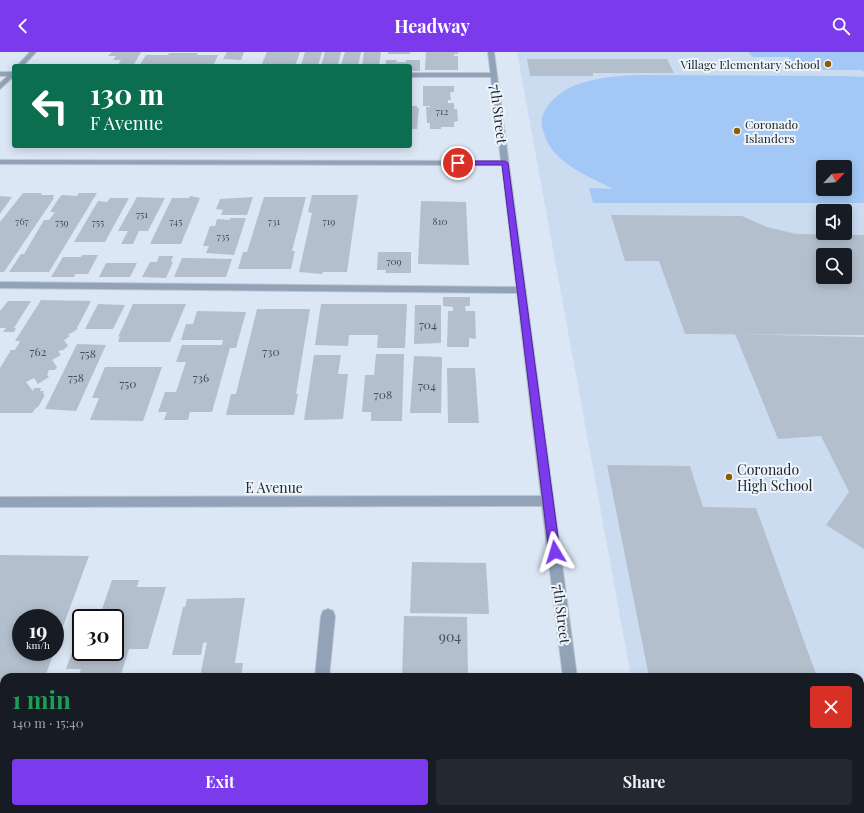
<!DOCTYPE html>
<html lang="en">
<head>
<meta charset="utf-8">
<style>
  :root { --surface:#171b24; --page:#242831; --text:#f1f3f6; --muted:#9ea1a6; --accent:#7c3aed }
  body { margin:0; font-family:"Playfair Display",serif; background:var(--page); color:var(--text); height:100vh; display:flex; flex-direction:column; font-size:15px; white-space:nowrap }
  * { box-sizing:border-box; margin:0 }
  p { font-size:13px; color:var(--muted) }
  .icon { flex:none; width:22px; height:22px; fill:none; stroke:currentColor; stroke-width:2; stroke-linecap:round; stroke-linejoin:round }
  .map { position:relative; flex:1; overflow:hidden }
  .drawer { position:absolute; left:0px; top:621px; width:864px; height:140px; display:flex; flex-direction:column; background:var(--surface); border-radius:12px 12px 0 0; box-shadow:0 2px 10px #0003 }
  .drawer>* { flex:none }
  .top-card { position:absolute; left:12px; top:12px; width:400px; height:84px; border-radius:4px; box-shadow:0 2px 10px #0003; background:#0b6e4f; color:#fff; overflow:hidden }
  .needle { width:26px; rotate:64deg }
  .controls { position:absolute; left:816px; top:108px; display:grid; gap:8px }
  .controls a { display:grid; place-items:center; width:36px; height:36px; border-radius:4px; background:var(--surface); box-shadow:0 2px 10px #0003; font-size:20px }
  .speed { position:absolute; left:12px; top:557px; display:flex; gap:8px; font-size:20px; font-weight:700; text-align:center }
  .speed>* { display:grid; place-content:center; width:52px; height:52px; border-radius:50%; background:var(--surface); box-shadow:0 2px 10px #0003; line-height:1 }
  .speed small { font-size:10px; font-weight:400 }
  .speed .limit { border:2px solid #111; border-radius:6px; background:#fff; color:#111 }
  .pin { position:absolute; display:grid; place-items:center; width:34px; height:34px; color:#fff; margin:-17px; border:2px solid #fff; border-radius:50%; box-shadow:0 1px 4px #0007 }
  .me { position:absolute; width:44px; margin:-22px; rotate:353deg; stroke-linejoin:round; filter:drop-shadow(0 0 3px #0008) }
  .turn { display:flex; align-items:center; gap:14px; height:84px; padding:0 12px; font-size:18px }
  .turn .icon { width:52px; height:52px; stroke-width:2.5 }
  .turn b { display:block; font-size:28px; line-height:34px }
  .round { display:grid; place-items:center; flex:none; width:42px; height:42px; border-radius:4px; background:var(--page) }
  .headline { display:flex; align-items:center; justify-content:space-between; height:68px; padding:0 12px }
  h1 { font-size:24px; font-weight:700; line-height:30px; color:#1e9e55 }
  .action { display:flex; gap:8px; margin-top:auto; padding:8px 12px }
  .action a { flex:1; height:46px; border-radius:4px; background:var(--accent); color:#fff; font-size:16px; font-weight:700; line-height:46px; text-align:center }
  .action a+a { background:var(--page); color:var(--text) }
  header { display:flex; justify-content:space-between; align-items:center; height:52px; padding:0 12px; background:var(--accent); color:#fff; font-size:18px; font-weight:700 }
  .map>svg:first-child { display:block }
</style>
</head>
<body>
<header><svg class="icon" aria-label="back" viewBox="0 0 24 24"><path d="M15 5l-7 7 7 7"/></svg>Headway<svg class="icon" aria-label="search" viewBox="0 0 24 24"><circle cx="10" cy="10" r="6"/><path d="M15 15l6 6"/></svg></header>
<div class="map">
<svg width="864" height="761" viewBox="0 0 864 761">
  <rect width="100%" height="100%" fill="#dce7f5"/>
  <path fill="#ccdcf0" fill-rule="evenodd" d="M 517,0 L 864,0 L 864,761 L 656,761 L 656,757 L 860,757 L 860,625 L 631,625 ZM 823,115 L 845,115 L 845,137 L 823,137 ZM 823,159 L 845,159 L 845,181 L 823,181 ZM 823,203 L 845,203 L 845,225 L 823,225 Z"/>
  <g fill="#a4c8f6" fill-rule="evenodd">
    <polygon points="748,0 864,0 864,20 861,18 798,18 788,5 753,5"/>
    <path d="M 639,23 L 844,24 L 864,25 L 864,151 L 593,151 L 589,136 L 613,137 C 593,127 571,118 556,102 C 550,96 546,88 544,81 C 540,71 541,64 547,55 C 566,27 609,24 639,23 ZM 823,115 L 845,115 L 845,137 L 823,137 Z"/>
  </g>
  <g fill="#b4bfcd" fill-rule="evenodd">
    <polygon points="112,0 141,0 133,14 117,14 121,8 113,8 116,4 108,4"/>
    <polygon points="227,0 244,0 241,8 223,7"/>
    <polygon points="267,0 300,0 295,14 261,14"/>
    <polygon points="305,0 322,0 318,14 301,13"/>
    <polygon points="325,0 341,0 338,13 321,14"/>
    <polygon points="345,0 361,0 358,14 341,13"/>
    <polygon points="364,0 381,0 379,14 362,14"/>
    <rect x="388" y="0" width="22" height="2"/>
    <polygon points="426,0 458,0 458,2 454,2 454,4 458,4 458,18 425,18"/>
    <polygon points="169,1 198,1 197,3 218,3 213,14 139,14 146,3 168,3"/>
    <polygon points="527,7 667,7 674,21 593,21 593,24 530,24"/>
    <polygon points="386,8 397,8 396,10 406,10 406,8 420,8 420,19 410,19 410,14 385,14"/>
    <polygon points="423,34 454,34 454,40 450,40 451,48 448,48 448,51 454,51 454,57 457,57 458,69 454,70 454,75 441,75 441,77 430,77 430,71 427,71 426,55 430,55 430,54 423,54"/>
    <polygon points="410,54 417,54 417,56 419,56 417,77 410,77"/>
    <polygon points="23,141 42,141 41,143 54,143 53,146 54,146 4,220 0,220 0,170"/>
    <polygon points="79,141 97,141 49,220 9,220 21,202 24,202 44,168 49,168 55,160 50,160 59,146 62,143 77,144"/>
    <polygon points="312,143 358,143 347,220 323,220 322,222 299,220 312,161 308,160"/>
    <polygon points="0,144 12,145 0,162"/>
    <polygon points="190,144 200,146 181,192 150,192 172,146 189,146"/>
    <polygon points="137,145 165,146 148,179 139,179 133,192 121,192 128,179 118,179"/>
    <polygon points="253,145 247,163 221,163 223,158 216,157 220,147"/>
    <polygon points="264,145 306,145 292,199 295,199 291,217 238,217 243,200 247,200"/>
    <polygon points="110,146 129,146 105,190 74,190 98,149 107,150"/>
    <polygon points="421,149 466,150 469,213 418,212"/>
    <path d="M 611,163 L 742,164 L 767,175 L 796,182 L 864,183 L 864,283 L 685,282 L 659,209 L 625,209 ZM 823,203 L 845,203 L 845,225 L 823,225 Z"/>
    <polygon points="230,166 246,166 234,203 206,201 209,194 203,194 210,174 215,174 217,167 230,168"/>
    <polygon points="378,200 411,200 411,221 385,221 386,218 377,218"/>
    <polygon points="82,203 98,203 88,222 75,222 74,225 51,225 63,205 81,205"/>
    <polygon points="159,204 173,204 171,210 173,210 166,226 142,225 150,210 157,210"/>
    <polygon points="182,206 189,206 232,207 226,225 174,225"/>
    <polygon points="106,211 137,211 130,225 99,225"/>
    <polygon points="443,245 470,245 470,254 465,254 466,259 475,259 476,287 469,286 469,295 447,295 448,259 453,259 453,255 443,254"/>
    <polygon points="41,248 91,249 77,276 78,277 68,283 70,284 64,288 68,294 63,298 58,299 61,303 52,308 57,315 55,318 49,318 47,323 49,325 38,332 34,326 26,330 33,339 34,336 41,336 40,339 44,339 43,342 45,343 38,355 36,356 32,361 0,361 0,316 11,298 15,298 20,289 15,289"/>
    <polygon points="8,249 31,249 14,276 16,276 14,280 3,280 6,276 0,276 0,259"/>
    <polygon points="98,252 125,253 113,277 85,277"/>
    <polygon points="133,252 186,252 170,290 118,290 120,284 118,285"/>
    <polygon points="321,252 407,252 405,296 377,296 378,283 349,283 348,294 315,293"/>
    <polygon points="415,253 441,253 441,291 414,292"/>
    <polygon points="257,257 310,257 296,342 298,342 294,363 226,363 231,342 236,342"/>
    <polygon points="197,259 246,260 236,296 230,296 212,360 190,360 188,368 164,368 167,360 158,360 165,340 176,340 186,310 176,310 182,293 222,293 223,288 181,288 186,272 193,272"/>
    <polygon points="735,282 864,285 864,497 826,473 849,440 821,384 778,387"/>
    <polygon points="77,292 106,293 76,359 45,357"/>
    <polygon points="376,302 404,302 402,369 371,369 371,360 362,360 365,323 374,323"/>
    <polygon points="314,303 341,303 338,322 348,322 343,367 304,368"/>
    <polygon points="414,304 442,305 441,361 410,361"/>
    <polygon points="105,315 162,315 143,369 90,368 99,346 92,346"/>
    <polygon points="447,316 475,316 479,371 448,371"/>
    <polygon points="607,413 690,414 703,455 756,456 817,625 649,625"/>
    <polygon points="0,503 89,504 55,596 55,566 21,566 21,600 54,600 45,625 4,625 4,704 0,704"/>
    <polygon points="412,510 486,511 489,562 410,561"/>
    <polygon points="112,528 139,528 137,535 166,535 148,597 129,597 120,625 78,624 81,617 66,617 81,577 81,600 115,600 115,566 99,566"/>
    <polygon points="245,546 235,611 243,611 241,625 200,625 207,590 203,591 201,603 172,603 183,555 185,555 187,547"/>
    <polygon points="404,564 467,565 468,625 402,625"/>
    <polygon points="63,757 113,757 112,761 62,761"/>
    <polygon points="119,757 199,757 198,761 118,761"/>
    <rect x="391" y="757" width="36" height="4"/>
    <polygon points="675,757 795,757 796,761 675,761"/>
  </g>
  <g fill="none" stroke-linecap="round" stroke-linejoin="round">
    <defs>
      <g id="service">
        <rect x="0" y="20" width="14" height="4"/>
        <polygon points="410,21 494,21 497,23 494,25 410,25"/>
        <polygon points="0,230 521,235 526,238 521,241 0,236"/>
        <polygon points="328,557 333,559 335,564 329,625 315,625 321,564 323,559"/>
        <polygon points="300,757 316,757 315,761 299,761"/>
      </g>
      <g id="minor">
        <polygon points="488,0 494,0 577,625 563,625 542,454 0,455 0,445 541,444 502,113 0,112 0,108 501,109"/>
        <rect x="579" y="757" width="16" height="4"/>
      </g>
      <g id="tertiary">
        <polygon points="30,0 36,0 23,14 17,14"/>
        <polygon points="14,18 14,24 0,37 0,31"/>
      </g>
    </defs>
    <use href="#service" stroke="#bbc4d1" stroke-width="2"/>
    <use href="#minor" stroke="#bbc4d1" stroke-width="2"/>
    <use href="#tertiary" stroke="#bbc4d1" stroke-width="2"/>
    <use href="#service" fill="#92a2b7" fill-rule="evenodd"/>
    <use href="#minor" fill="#92a2b7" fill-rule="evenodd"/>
    <use href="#tertiary" fill="#92a2b7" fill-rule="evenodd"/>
  </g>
  <polygon fill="#7c3aed" stroke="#51269a" points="505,109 508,111 560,500 558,504 555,505 551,504 549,500 502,113 458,113 454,111 458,109"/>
  <g fill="#8c5d04" stroke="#edf4fc" stroke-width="1.5">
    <circle cx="828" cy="12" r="4"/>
    <circle cx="737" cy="79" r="4"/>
    <circle cx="729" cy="425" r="4"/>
  </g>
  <g text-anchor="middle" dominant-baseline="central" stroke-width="4" stroke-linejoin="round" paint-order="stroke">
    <g font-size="10" fill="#464d54">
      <text x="442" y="59">712</text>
      <text x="142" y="162">751</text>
      <text x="22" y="169">767</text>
      <text x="176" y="169">745</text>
      <text x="274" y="169">731</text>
      <text x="329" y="169">719</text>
      <text x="440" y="169">810</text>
      <text x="62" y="170">759</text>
      <text x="98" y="170">755</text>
      <text x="223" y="184">735</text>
      <text x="394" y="209">709</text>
    </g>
    <g font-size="12" fill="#22272c" stroke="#edf4fc" text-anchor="end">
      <text x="820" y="12">Village Elementary School</text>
      <text x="745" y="72" text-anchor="start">Coronado<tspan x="745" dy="14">Islanders</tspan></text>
    </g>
    <g font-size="12" fill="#464d54">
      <text x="428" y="272">704</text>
      <text x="38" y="299">762</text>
      <text x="271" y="299">730</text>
      <text x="88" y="301">758</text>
      <text x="76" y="325">758</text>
      <text x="201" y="325">736</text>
      <text x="128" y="331">750</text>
      <text x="427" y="333">704</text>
      <text x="383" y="342">708</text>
    </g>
    <g font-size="14" fill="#22272c" stroke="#edf4fc">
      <text transform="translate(499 62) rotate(83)">7th Street</text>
      <text x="274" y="435">E Avenue</text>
      <text transform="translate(562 562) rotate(83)">7th Street</text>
    </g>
    <g font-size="14" fill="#22272c" stroke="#edf4fc" text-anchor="start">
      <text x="737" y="417">Coronado<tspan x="737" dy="16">High School</tspan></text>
    </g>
    <g font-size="14" fill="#464d54">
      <text x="450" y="584">904</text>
    </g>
  </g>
</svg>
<div class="controls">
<a><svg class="needle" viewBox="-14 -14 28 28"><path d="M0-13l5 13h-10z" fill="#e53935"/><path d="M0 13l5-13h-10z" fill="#9ea1a6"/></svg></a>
<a><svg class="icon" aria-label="sound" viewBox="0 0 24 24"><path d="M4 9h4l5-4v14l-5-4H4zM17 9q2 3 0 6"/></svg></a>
<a><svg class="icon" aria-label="search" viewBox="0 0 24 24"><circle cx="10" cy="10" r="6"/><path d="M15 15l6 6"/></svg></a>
</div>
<div class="speed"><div>19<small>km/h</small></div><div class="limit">30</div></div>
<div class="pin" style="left:458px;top:111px;background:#d93025"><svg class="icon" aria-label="arrive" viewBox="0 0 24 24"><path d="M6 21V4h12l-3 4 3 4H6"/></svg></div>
<svg class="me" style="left:555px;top:500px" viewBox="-20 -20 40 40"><path d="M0-17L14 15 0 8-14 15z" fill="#7c3aed" stroke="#fff" stroke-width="4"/></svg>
<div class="top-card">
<div class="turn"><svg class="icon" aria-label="left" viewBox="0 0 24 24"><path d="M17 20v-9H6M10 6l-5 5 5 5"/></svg><div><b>130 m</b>F Avenue</div></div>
</div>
<section class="drawer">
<div class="headline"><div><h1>1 min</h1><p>140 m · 15:40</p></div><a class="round" style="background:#d93025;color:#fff"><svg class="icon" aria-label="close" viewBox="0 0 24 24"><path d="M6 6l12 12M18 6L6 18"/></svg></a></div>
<div class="action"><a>Exit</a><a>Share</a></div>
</section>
</div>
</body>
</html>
